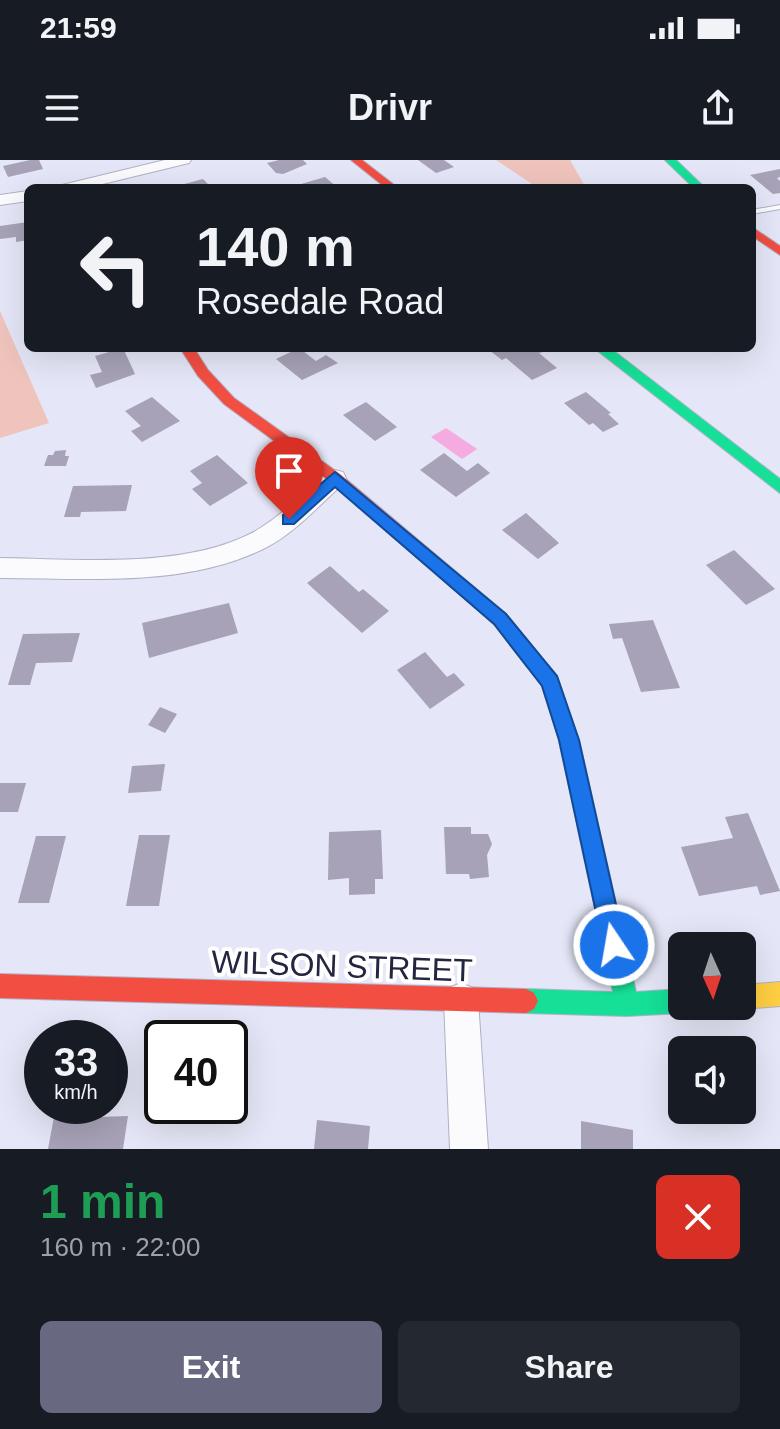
<!DOCTYPE html>
<html lang="en">
<head>
<meta charset="utf-8">
<style>
  :root { --surface:#171b24; --page:#242831; --text:#f1f3f6; --muted:#9ea1a6; --accent:#686981 }
  body { margin:0; font-family:Helvetica,sans-serif; background:var(--page); color:var(--text); height:100vh; display:flex; flex-direction:column; font-size:30px; white-space:nowrap }
  * { box-sizing:border-box; margin:0 }
  p { font-size:26px; color:var(--muted) }
  .icon { flex:none; width:44px; height:44px; fill:none; stroke:currentColor; stroke-width:2; stroke-linecap:round; stroke-linejoin:round }
  .map { position:relative; height:989px; overflow:hidden }
  .panel { display:flex; flex-direction:column; background:var(--surface); flex:1 }
  .panel>* { flex:none }
  .top-card { position:absolute; left:24px; top:24px; width:732px; height:168px; border-radius:12px; box-shadow:0 8px 32px #0002; background:#171b24; color:var(--text); overflow:hidden }
  .needle { width:52px; rotate:177deg }
  .fabs { position:absolute; left:668px; top:772px; display:grid; gap:16px }
  .fabs a { display:grid; place-items:center; width:88px; height:88px; border-radius:12px; background:var(--surface); box-shadow:0 8px 32px #0002; font-size:40px }
  .speed { position:absolute; left:24px; top:860px; display:flex; gap:16px; font-size:40px; font-weight:700; text-align:center }
  .speed>* { display:grid; place-content:center; width:104px; height:104px; border-radius:50%; background:var(--surface); box-shadow:0 8px 32px #0002; line-height:1 }
  .speed small { font-size:20px; font-weight:400 }
  .speed .limit { border:4px solid #111; border-radius:12px; background:#fff; color:#111 }
  .pin { position:absolute; display:grid; place-items:center; width:68px; height:68px; color:#fff; margin:-82px -34px; border-radius:50% 50% 50% 0; rotate:-45deg; box-shadow:0 0 8px #0007 }
  .pin .icon { rotate:45deg }
  .me { position:absolute; width:88px; margin:-44px; rotate:348deg; stroke-linejoin:round; filter:drop-shadow(0 0 6px #0008) }
  .turn { display:flex; align-items:center; gap:28px; height:168px; padding:0 40px; font-size:36px }
  .turn .icon { width:104px; height:104px; stroke-width:2.5 }
  .turn b { display:block; font-size:56px; line-height:68px }
  .round { display:grid; place-items:center; flex:none; width:84px; height:84px; border-radius:12px; background:var(--page) }
  .head { display:flex; align-items:center; justify-content:space-between; height:136px; padding:0 40px }
  h1 { font-size:48px; font-weight:700; line-height:60px; color:#1e9e55 }
  .cta { display:flex; gap:16px; margin-top:auto; padding:16px 40px }
  .cta a { flex:1; height:92px; border-radius:12px; background:var(--accent); color:#fff; font-size:32px; font-weight:700; line-height:92px; text-align:center }
  .cta a+a { background:var(--page); color:var(--text) }
  .status { display:flex; justify-content:space-between; align-items:center; height:56px; padding:0 40px; background:var(--surface); direction:ltr }
  .status svg { height:22px; fill:currentColor }
  header { display:flex; justify-content:space-between; align-items:center; height:104px; padding:0 40px; background:var(--surface); font-size:36px; font-weight:700 }
  .map>svg:first-child { display:block }
</style>
</head>
<body>
<div class="status"><b>21:59</b><svg viewBox="0 0 49 12"><path d="M0 12V9h3v3zM5 12V6h3v6zM10 12V3h3v9zM15 12V0h3v12zM26 1h20v11H26zM47 4h2v5h-2z"/></svg></div>
<header><svg class="icon" aria-label="menu" viewBox="0 0 24 24"><path d="M4 6h16M4 12h16M4 18h16"/></svg>Drivr<svg class="icon" aria-label="share" viewBox="0 0 24 24"><path d="M12 15V3M7 8l5-5 5 5M5 13v7h14v-7"/></svg></header>
<div class="map">
<svg width="780" height="989" viewBox="0 0 780 989">
  <rect width="100%" height="100%" fill="#e5e6f7"/>
  <g fill="#efc4bc">
    <polygon points="496,0 570,0 586,28 538,28"/>
    <polygon points="0,151 49,263 0,278"/>
  </g>
  <polygon fill="#f5abe0" points="446,268 477,289 462,299 431,277"/>
  <g fill="#a7a2b7">
    <polygon points="30,0 39,0 43,9 8,17 3,6"/>
    <polygon points="279,0 303,0 307,4 283,14 276,13 267,3"/>
    <polygon points="418,0 444,0 454,7 436,13"/>
    <polygon points="780,9 780,17 777,18 780,21 780,33 773,34 750,15"/>
    <polygon points="325,17 338,28 291,28 291,27"/>
    <polygon points="203,19 212,28 173,28 173,27"/>
    <polygon points="28,62 28,80 16,82 16,77 0,79 0,66"/>
    <polygon points="123,188 135,214 96,228 90,215 102,212 95,196"/>
    <polygon points="299,188 316,201 326,195 338,203 302,220 276,199"/>
    <polygon points="493,188 538,188 543,192 539,193 557,208 532,220 506,198 502,200 489,190"/>
    <polygon points="586,232 611,253 608,254 619,264 603,272 593,263 589,265 564,243"/>
    <polygon points="152,237 180,261 142,282 131,271 141,266 125,251"/>
    <polygon points="366,242 397,267 375,281 343,255"/>
    <polygon points="66,290 65,296 69,296 66,306 44,306 48,295 53,295 55,291"/>
    <polygon points="444,293 467,311 478,303 490,313 456,337 420,310"/>
    <polygon points="217,295 248,323 210,346 192,329 202,323 190,311"/>
    <polygon points="132,325 126,351 81,352 80,357 64,357 73,326"/>
    <polygon points="526,353 559,383 538,399 502,370"/>
    <polygon points="734,390 775,429 746,445 706,405"/>
    <polygon points="330,406 359,432 363,429 389,451 362,473 307,423"/>
    <polygon points="229,443 238,473 149,498 142,463"/>
    <polygon points="653,460 680,528 641,532 622,478 613,479 609,464"/>
    <polygon points="80,473 72,502 36,503 30,525 8,525 23,474"/>
    <polygon points="425,492 447,517 454,513 465,525 430,549 397,510"/>
    <polygon points="160,547 177,554 165,573 148,565"/>
    <polygon points="165,604 161,631 128,633 132,606"/>
    <polygon points="0,623 26,623 18,652 0,652"/>
    <polygon points="748,653 780,731 760,735 757,726 699,736 681,687 733,678 725,657"/>
    <polygon points="444,667 471,667 471,674 488,674 492,684 487,695 489,717 470,719 469,714 446,714"/>
    <polygon points="381,670 383,719 375,719 375,734 349,735 349,718 328,720 329,672"/>
    <polygon points="139,675 170,675 159,746 126,746"/>
    <polygon points="36,676 66,676 49,743 18,743"/>
    <polygon points="56,946 99,946 98,957 128,956 123,989 48,989"/>
    <polygon points="317,960 370,966 368,989 314,989"/>
    <polygon points="581,961 633,970 633,989 581,989"/>
  </g>
  <g fill="none" stroke-linecap="round" stroke-linejoin="round">
    <defs>
      <polygon id="lane" points="780,45 780,49 752,54 752,50"/>
      <g id="street">
        <polygon points="165,0 191,0 189,3 86,28 59,28 62,25"/>
        <polygon points="28,31 28,41 0,45 0,35"/>
        <path d="M 335,310 L 343,312 L 346,318 L 343,324 C 319,345 296,372 267,387 C 188,428 87,418 0,418 L 0,398 C 77,399 180,409 250,374 C 279,359 303,333 327,312 Z"/>
        <polygon points="461,823 473,828 478,840 488,989 450,989 444,840 449,828"/>
      </g>
      <g id="fast">
        <polygon points="665,0 676,0 705,28 694,28"/>
        <polygon points="594,188 610,188 780,319 780,333"/>
        <polygon points="533,493 539,495 557,516 579,580 636,832 682,829 682,846 692,846 690,849 682,853 627,856 526,853 518,849 514,841 518,833 526,829 613,832 559,580 542,526 524,501 527,495"/>
      </g>
      <polygon id="slow" points="780,822 780,846 742,849 735,846 742,846 742,825"/>
      <g id="jam">
        <polygon points="351,0 362,0 398,28 386,28"/>
        <polygon points="752,67 780,86 780,95 752,76"/>
        <polygon points="180,188 194,188 208,210 234,238 340,314 506,454 539,495 542,501 539,507 533,509 527,507 494,464 330,322 224,244 198,216"/>
        <polygon points="0,814 526,829 534,833 538,841 534,849 526,853 0,838"/>
      </g>
    </defs>
    <use href="#lane" stroke="#b0b1c6" stroke-width="2"/>
    <use href="#street" stroke="#b0b1c6" stroke-width="2"/>
    <use href="#fast" stroke="#b0b1c6" stroke-width="2"/>
    <use href="#slow" stroke="#b0b1c6" stroke-width="2"/>
    <use href="#jam" stroke="#b0b1c6" stroke-width="2"/>
    <use href="#lane" fill="#fbfbfe" fill-rule="evenodd"/>
    <use href="#street" fill="#fbfbfe" fill-rule="evenodd"/>
    <use href="#fast" fill="#16e098" fill-rule="evenodd"/>
    <use href="#slow" fill="#ffcf43" fill-rule="evenodd"/>
    <use href="#jam" fill="#f24e42" fill-rule="evenodd"/>
  </g>
  <polygon fill="#1a73e8" stroke="#114b97" stroke-width="2" points="335,312 506,454 557,516 579,580 625,785 622,793 614,797 606,793 603,785 559,580 542,526 494,464 335,327 294,364 283,364 283,355"/>
  <g text-anchor="middle" dominant-baseline="central" stroke-width="8" stroke-linejoin="round" paint-order="stroke">
    <g font-size="32" fill="#242541" stroke="#fff">
      <text transform="translate(342 806) rotate(2)">WILSON STREET</text>
    </g>
  </g>
</svg>
<div class="fabs">
<a><svg class="needle" viewBox="-14 -14 28 28"><path d="M0-13l5 13h-10z" fill="#e53935"/><path d="M0 13l5-13h-10z" fill="#9ea1a6"/></svg></a>
<a><svg class="icon" aria-label="sound" viewBox="0 0 24 24"><path d="M4 9h4l5-4v14l-5-4H4zM17 9q2 3 0 6"/></svg></a>
</div>
<div class="speed"><div>33<small>km/h</small></div><div class="limit">40</div></div>
<div class="pin" style="left:289px;top:359px;background:#d93025"><svg class="icon" aria-label="arrive" viewBox="0 0 24 24"><path d="M6 21V4h12l-3 4 3 4H6"/></svg></div>
<svg class="me" style="left:614px;top:785px" viewBox="-20 -20 40 40"><circle r="17" fill="#1a73e8" stroke="#fff" stroke-width="3"/><path d="M0-11L8 9 0 5-8 9z" fill="#fff"/></svg>
<div class="top-card">
<div class="turn"><svg class="icon" aria-label="left" viewBox="0 0 24 24"><path d="M17 20v-9H6M10 6l-5 5 5 5"/></svg><div><b>140 m</b>Rosedale Road</div></div>
</div>
</div>
<section class="panel">
<div class="head"><div><h1>1 min</h1><p>160 m · 22:00</p></div><a class="round" style="background:#d93025;color:#fff"><svg class="icon" aria-label="close" viewBox="0 0 24 24"><path d="M6 6l12 12M18 6L6 18"/></svg></a></div>
<div class="cta"><a>Exit</a><a>Share</a></div>
</section>
</body>
</html>
